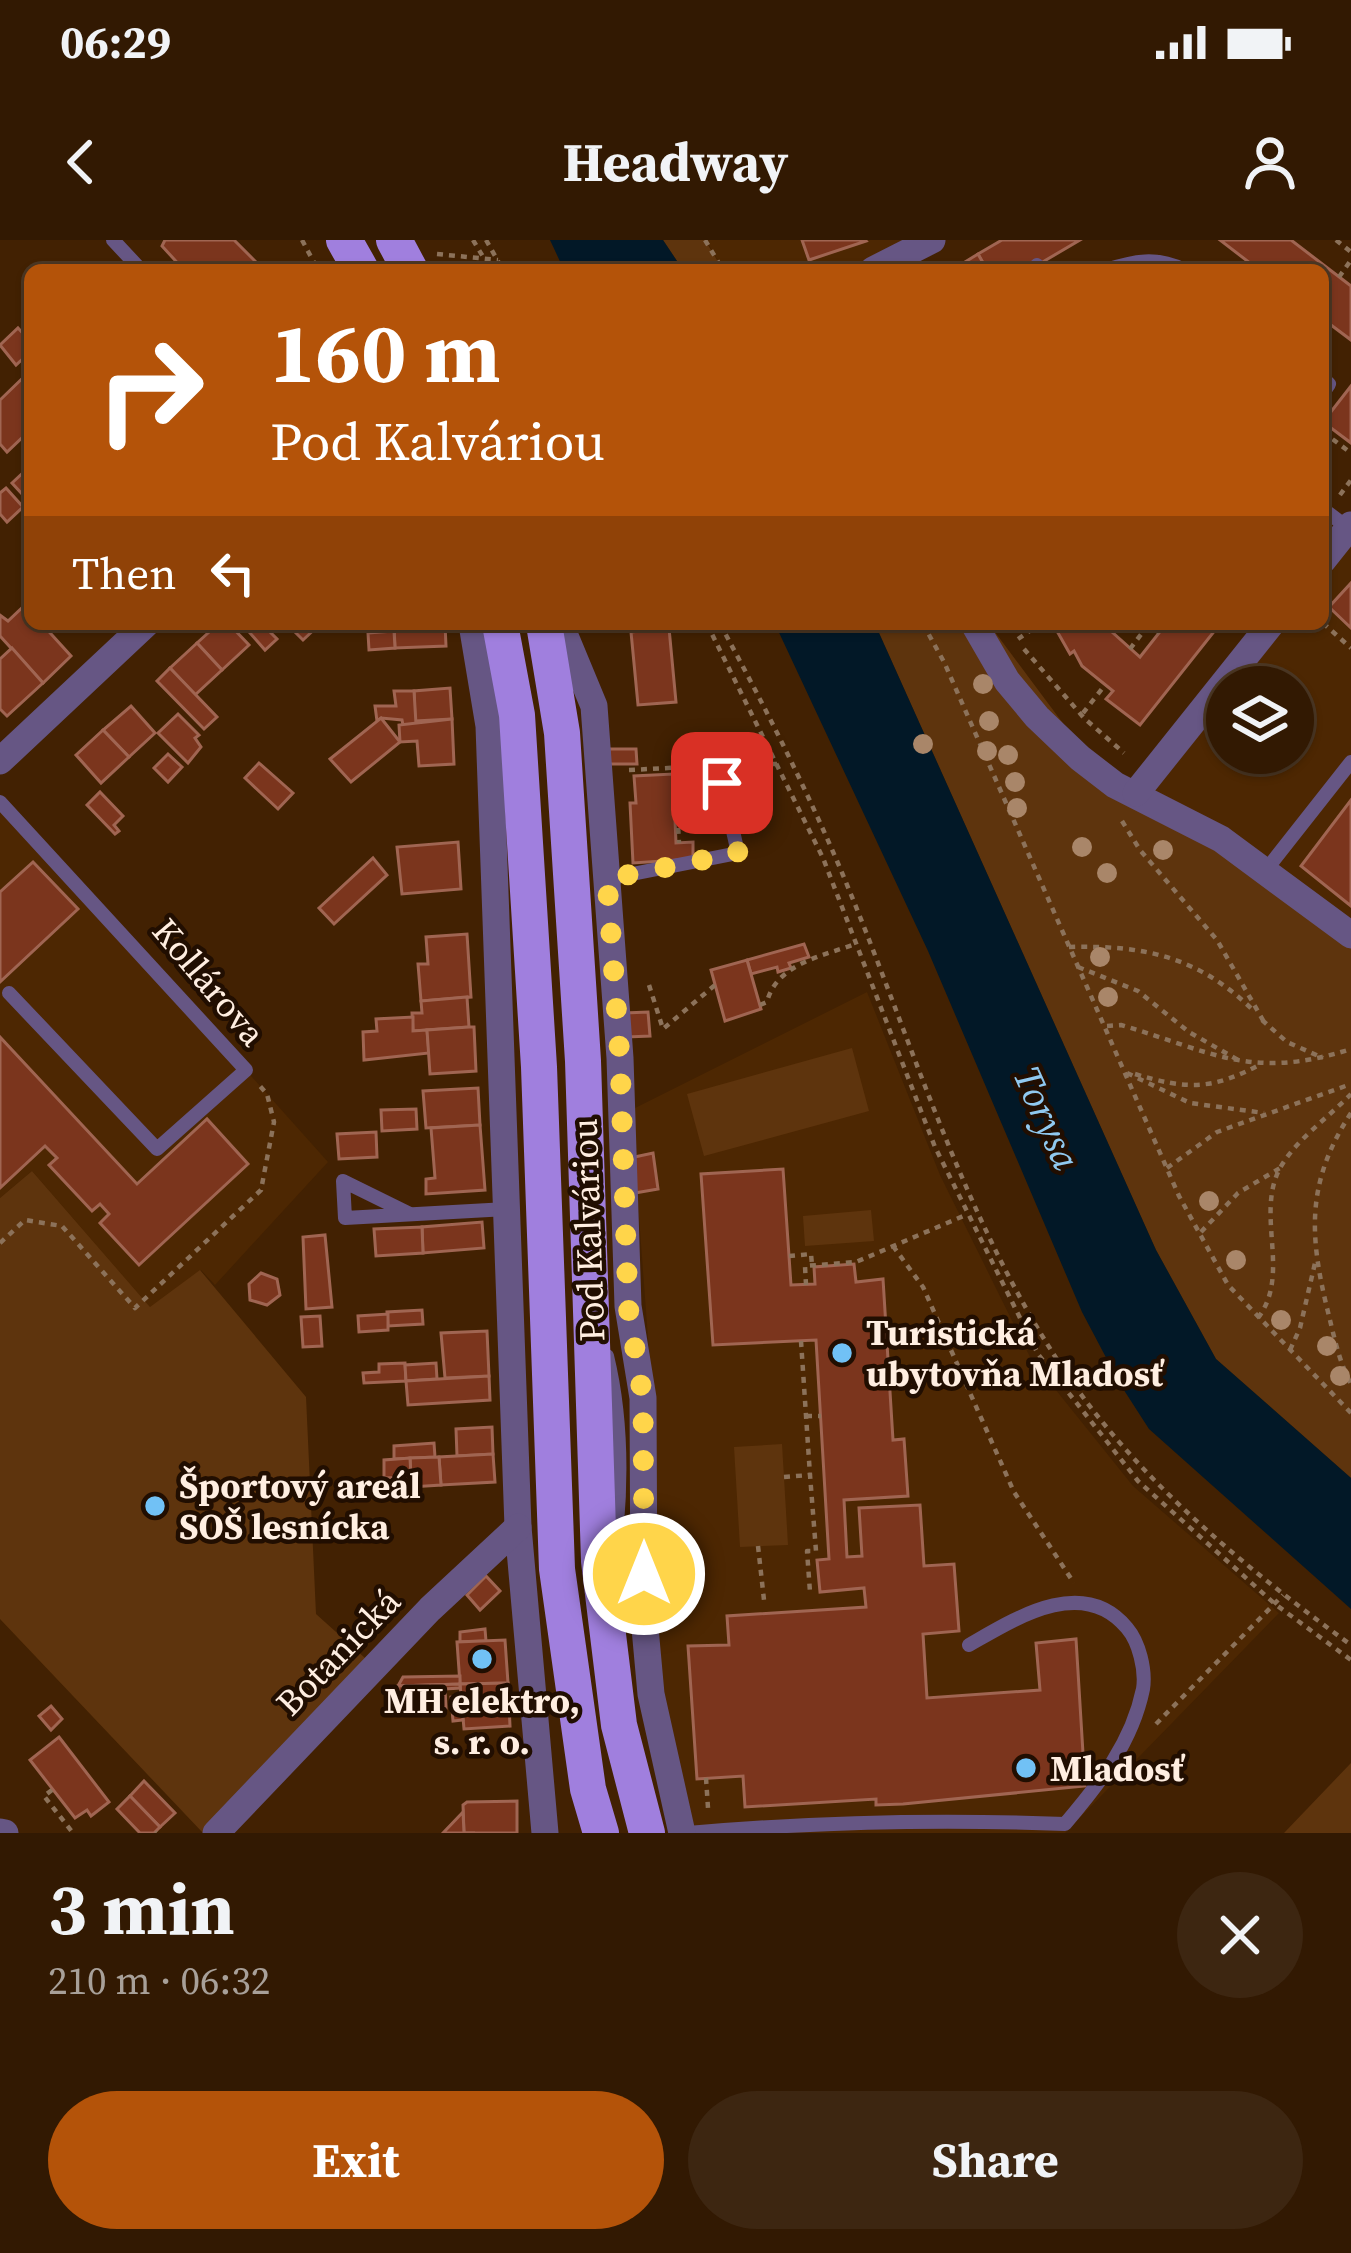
<!DOCTYPE html>
<html lang="en">
<head>
<meta charset="utf-8">
<style>
  :root { --surface:#321902; --page:#3d2611; --text:#f1f3f6; --muted:#a8a099; --line:#4d3824; --accent:#b45309 }
  body { margin:0; font-family:"Source Serif 4",serif; background:var(--page); color:var(--text); height:100vh; display:flex; flex-direction:column; font-size:45px; white-space:nowrap }
  * { box-sizing:border-box; margin:0 }
  p { font-size:39px; color:var(--muted) }
  .icon { flex:none; width:66px; height:66px; fill:none; stroke:currentColor; stroke-width:2; stroke-linecap:round; stroke-linejoin:round }
  .map { position:relative; height:1593px; overflow:hidden }
  .side { display:flex; flex-direction:column; background:var(--surface); flex:1 }
  .side>* { flex:none }
  .top-card { position:absolute; left:24px; top:24px; width:1305px; height:366px; border-radius:18px; box-shadow:0 3px 9px #0004,0 0 0 3px var(--line); background:#b45309; color:#fff; overflow:hidden }
  .fabs { position:absolute; left:1206px; top:426px; display:grid; gap:24px }
  .fabs a { display:grid; place-items:center; width:108px; height:108px; border-radius:50%; background:var(--surface); box-shadow:0 3px 9px #0004,0 0 0 3px var(--line); font-size:60px }
  .pin { position:absolute; display:grid; place-items:center; width:102px; height:102px; color:#fff; margin:-51px; border-radius:24px; box-shadow:0 6px 18px #0006 }
  .me { position:absolute; width:132px; margin:-66px; rotate:0deg; stroke-linejoin:round; filter:drop-shadow(0 0 9px #0008) }
  .turn { display:flex; align-items:center; gap:42px; height:252px; padding:0 48px; font-size:54px }
  .turn .icon { width:156px; height:156px; stroke-width:2.5 }
  .turn b { display:block; font-size:84px; line-height:102px }
  .then { display:flex; align-items:center; height:114px; padding:0 48px; background:#0003; gap:24px; font-size:45px }
  .round { display:grid; place-items:center; flex:none; width:126px; height:126px; border-radius:63px; background:var(--page) }
  .head { display:flex; align-items:center; justify-content:space-between; height:204px; padding:0 48px }
  h1 { font-size:72px; font-weight:700; line-height:90px }
  .cta { display:flex; gap:24px; margin-top:auto; padding:24px 48px }
  .cta a { flex:1; height:138px; border-radius:72px; background:var(--accent); color:#fff; font-size:48px; font-weight:700; line-height:138px; text-align:center }
  .cta a+a { background:var(--page); color:var(--text) }
  .status { display:flex; justify-content:space-between; align-items:center; height:84px; padding:0 60px; background:var(--surface); direction:ltr }
  .status svg { height:33px; fill:currentColor }
  header { display:flex; justify-content:space-between; align-items:center; height:156px; padding:0 48px; background:var(--surface); font-size:54px; font-weight:700 }
  .map>svg:first-child { display:block }
</style>
</head>
<body>
<div class="status"><b>06:29</b><svg viewBox="0 0 49 12"><path d="M0 12V9h3v3zM5 12V6h3v6zM10 12V3h3v9zM15 12V0h3v12zM26 1h20v11H26zM47 4h2v5h-2z"/></svg></div>
<header><svg class="icon" aria-label="back" viewBox="0 0 24 24"><path d="M15 5l-7 7 7 7"/></svg>Headway<svg class="icon" aria-label="person" viewBox="0 0 24 24"><circle cx="12" cy="8" r="4"/><path d="M4 21q1-7 8-7t8 7"/></svg></header>
<div class="map">
<svg width="1351" height="1593" viewBox="0 0 1351 1593">
  <rect width="100%" height="100%" fill="#422102"/>
  <g fill="#4d2702" fill-rule="evenodd">
    <polygon points="706,0 932,0 873,30 723,30"/>
    <path d="M 1351,274 L 1351,695 L 1135,560 L 1268,384 L 1323,384 L 1323,311 ZM 1227,447 L 1293,447 L 1293,513 L 1227,513 Z"/>
    <polygon points="0,555 328,922 215,1045 201,1030 154,1072 32,931 0,958"/>
    <polygon points="867,752 940,935 1031,1119 1133,1246 1279,1373 1065,1593 682,1593 651,1454 656,1205 631,870"/>
  </g>
  <g fill="#5e340d">
    <polygon points="663,0 705,0 723,30 683,30"/>
    <polygon points="875,384 989,384 1068,490 1135,560 1351,695 1351,1238 1216,1119 1156,1010"/>
    <polygon points="852,808 869,871 704,916 687,854"/>
    <polygon points="32,931 150,1067 200,1030 306,1157 316,1374 365,1418 224,1593 203,1593 0,1379 0,958"/>
    <polygon points="871,970 874,1001 805,1006 803,976"/>
    <polygon points="782,1204 788,1305 740,1307 734,1207"/>
    <polygon points="1351,1523 1351,1593 1284,1593"/>
  </g>
  <g fill="#021827">
    <polygon points="550,0 663,0 683,30 564,30"/>
    <polygon points="775,384 875,384 1156,1010 1216,1119 1351,1238 1351,1369 1149,1189 1120,1144 1082,1072 928,711"/>
  </g>
  <g fill="#7b351d" stroke="#a06552" stroke-width="3">
    <polygon points="165,0 234,0 264,30 184,30 162,6"/>
    <polygon points="802,0 865,0 866,1 809,20"/>
    <polygon points="1002,0 1080,0 1029,30 987,30 978,14"/>
    <polygon points="1220,0 1291,0 1351,46 1351,100 1323,79 1323,30 1259,30"/>
    <polygon points="978,14 987,30 952,30"/>
    <polygon points="18,88 30,101 30,112 16,125 0,105"/>
    <polygon points="30,131 30,190 7,212 0,204 0,160"/>
    <polygon points="1351,146 1351,203 1323,182"/>
    <polygon points="26,230 30,235 30,250 24,256 12,243"/>
    <polygon points="6,248 23,267 7,282 0,274 0,253"/>
    <polygon points="1351,343 1351,388 1329,367"/>
    <polygon points="25,365 30,371 30,384 42,384 71,416 43,443 0,396 0,375 8,381"/>
    <polygon points="218,384 229,384 249,405 222,430 197,403"/>
    <polygon points="242,384 262,384 277,399 265,410"/>
    <polygon points="287,384 320,384 303,400"/>
    <polygon points="394,384 445,384 446,406 395,408"/>
    <polygon points="1053,384 1103,384 1140,417 1166,384 1220,384 1140,485 1106,459 1113,451 1082,426 1074,411 1070,414"/>
    <polygon points="669,388 676,462 638,465 631,392"/>
    <polygon points="394,391 395,408 369,410 368,393"/>
    <polygon points="197,403 222,430 195,455 170,428"/>
    <polygon points="12,408 43,443 7,476 0,469 0,419"/>
    <polygon points="170,428 217,477 204,489 157,441"/>
    <polygon points="450,448 452,479 415,481 414,451"/>
    <polygon points="394,451 414,451 416,484 403,485 402,480 381,478 377,481 375,466 396,466"/>
    <polygon points="131,466 155,493 129,517 103,490"/>
    <polygon points="178,474 199,495 195,498 201,507 188,523 158,493"/>
    <polygon points="381,478 400,502 351,542 330,519"/>
    <polygon points="452,479 454,524 419,526 417,501 400,502 399,485"/>
    <polygon points="103,490 129,517 101,543 76,515"/>
    <polygon points="609,509 636,509 637,524 609,524"/>
    <polygon points="168,514 182,527 168,542 154,528"/>
    <polygon points="259,523 293,553 278,569 245,538"/>
    <polygon points="673,534 676,603 693,602 693,619 633,623 630,563 636,563 634,536"/>
    <polygon points="100,552 123,576 114,585 119,591 115,594 87,565"/>
    <polygon points="1351,560 1351,666 1301,626"/>
    <polygon points="458,602 461,649 402,654 397,607"/>
    <polygon points="373,618 387,635 334,684 319,668"/>
    <polygon points="33,622 78,669 0,742 0,652"/>
    <polygon points="467,694 471,757 421,761 418,724 428,724 426,697"/>
    <polygon points="804,704 809,717 789,723 791,728 778,732 777,727 751,734 747,720"/>
    <polygon points="747,720 761,769 725,781 711,730"/>
    <polygon points="467,757 469,787 413,791 412,773 422,773 421,761"/>
    <polygon points="648,772 650,796 627,797 625,773"/>
    <polygon points="413,777 413,791 427,790 429,813 364,820 363,792 377,791 376,779"/>
    <polygon points="469,787 474,787 476,831 430,834 427,790"/>
    <polygon points="0,797 137,944 207,879 248,924 139,1025 100,983 109,974 100,964 92,971 49,925 57,918 45,906 0,948"/>
    <polygon points="478,848 480,885 426,888 423,851"/>
    <polygon points="416,869 417,889 382,891 381,870"/>
    <polygon points="480,885 485,950 426,954 426,939 435,938 431,888"/>
    <polygon points="376,892 377,917 339,919 337,894"/>
    <polygon points="653,913 658,949 635,953 630,918"/>
    <polygon points="783,929 791,1045 815,1044 814,1027 854,1024 856,1042 883,1039 893,1200 904,1199 908,1256 844,1260 847,1317 862,1316 859,1268 920,1265 924,1326 954,1324 959,1391 923,1394 927,1458 1040,1450 1036,1403 1076,1399 1085,1546 903,1564 876,1565 876,1559 745,1567 743,1536 697,1539 688,1406 729,1405 727,1376 866,1367 864,1348 820,1352 817,1320 829,1319 816,1100 713,1105 701,934"/>
    <polygon points="482,982 484,1008 423,1013 422,987"/>
    <polygon points="422,987 423,1013 376,1016 374,989"/>
    <polygon points="325,995 332,1067 306,1069 303,997"/>
    <polygon points="261,1033 277,1039 280,1055 267,1065 250,1060 249,1044"/>
    <polygon points="422,1070 423,1084 388,1086 387,1072"/>
    <polygon points="388,1074 388,1090 359,1092 358,1076"/>
    <polygon points="320,1076 322,1106 303,1107 301,1077"/>
    <polygon points="487,1091 489,1136 445,1138 441,1093"/>
    <polygon points="405,1123 406,1141 364,1143 363,1133 379,1132 379,1124"/>
    <polygon points="436,1123 437,1139 406,1141 405,1125"/>
    <polygon points="489,1136 490,1160 408,1165 406,1141"/>
    <polygon points="492,1187 493,1214 457,1216 456,1189"/>
    <polygon points="434,1203 435,1217 394,1219 394,1206"/>
    <polygon points="493,1214 495,1242 441,1245 439,1217"/>
    <polygon points="439,1217 441,1245 411,1247 410,1218"/>
    <polygon points="410,1218 411,1237 384,1238 384,1220"/>
    <polygon points="486,1336 500,1351 480,1370 467,1355"/>
    <polygon points="485,1389 486,1401 460,1402 460,1392"/>
    <polygon points="505,1400 508,1443 460,1444 457,1402"/>
    <polygon points="460,1436 460,1444 398,1446 403,1437"/>
    <polygon points="508,1443 510,1486 464,1489 460,1444"/>
    <polygon points="460,1444 460,1448 445,1449 446,1468 399,1471 398,1446"/>
    <polygon points="461,1456 463,1480 453,1481 451,1457"/>
    <polygon points="51,1466 62,1479 51,1490 39,1476"/>
    <polygon points="59,1497 109,1562 91,1576 87,1570 75,1578 30,1520"/>
    <polygon points="144,1541 175,1573 160,1587 130,1556"/>
    <polygon points="130,1556 160,1587 154,1593 140,1593 117,1569"/>
    <polygon points="517,1561 517,1593 464,1593 463,1565 467,1562"/>
    <polygon points="463,1572 464,1593 475,1593 443,1593"/>
  </g>
  <g fill="none" stroke-linecap="round" stroke-linejoin="round">
    <g stroke="#8c725a" stroke-width="4.5" stroke-dasharray="6 6" stroke-linecap="butt">
      <polyline points="302,0 318,30"/>
      <polyline points="473,0 491,30"/>
      <polyline points="486,0 503,30"/>
      <polyline points="705,0 723,30"/>
      <polyline points="1336,0 1351,12"/>
      <polyline points="437,14 498,20"/>
      <polyline points="1254,30 1256,28"/>
      <polyline points="1339,37 1351,20"/>
      <polyline points="1323,192 1351,213"/>
      <polyline points="1340,255 1351,240"/>
      <polyline points="1323,383 1351,408"/>
      <polyline points="707,384 823,618 935,907 1038,1114 1138,1241 1275,1364 1351,1420"/>
      <path d="M 720,384 C 762,461 802,540 837,621 C 911,794 961,979 1068,1136 C 1141,1243 1247,1329 1351,1405"/>
      <polyline points="923,384 944,422 1179,956 1228,1045 1351,1173"/>
      <polyline points="1148,385 1159,393"/>
      <polyline points="1018,399 1040,384"/>
      <polyline points="1024,409 1084,478 1124,513"/>
      <polyline points="1130,409 1149,384"/>
      <polyline points="1083,473 1105,445"/>
      <polyline points="737,525 777,524"/>
      <polyline points="675,528 679,603"/>
      <polyline points="629,530 707,526"/>
      <polyline points="742,533 766,527"/>
      <polyline points="676,550 699,544"/>
      <polyline points="1122,581 1140,610 1217,700 1264,782"/>
      <path d="M 1069,707 C 1146,705 1199,717 1255,772"/>
      <polyline points="1078,727 1138,751 1189,792 1238,820"/>
      <polyline points="649,745 663,789 715,745"/>
      <path d="M 760,765 L 767,762 C 776,724 823,716 855,704"/>
      <polyline points="1262,780 1287,802 1323,818"/>
      <path d="M 1107,786 L 1121,785 C 1213,812 1251,841 1351,809"/>
      <polyline points="1127,833 1190,863 1264,873"/>
      <path d="M 1135,834 C 1188,850 1212,850 1261,824"/>
      <path d="M 1351,873 C 1306,942 1309,995 1328,1072 C 1334,1096 1339,1122 1351,1144"/>
      <polyline points="1167,928 1217,892 1351,844"/>
      <polyline points="1201,992 1238,953 1280,928"/>
      <polyline points="0,1003 25,980 62,986 135,1068 261,950 274,882 267,854 260,846"/>
      <polyline points="893,1006 923,1047 1014,1252 1074,1343"/>
      <polyline points="789,1016 811,1014 812,1025"/>
      <polyline points="806,1045 805,1026 856,1022 968,974"/>
      <path d="M 1258,1078 C 1291,1034 1256,977 1279,930 C 1294,901 1328,878 1351,854"/>
      <polyline points="801,1101 810,1235"/>
      <polyline points="1290,1110 1300,1088 1315,1023"/>
      <polyline points="806,1176 821,1176"/>
      <polyline points="784,1237 810,1235 816,1311 807,1311 810,1352"/>
      <polyline points="758,1306 764,1360"/>
      <polyline points="1156,1484 1283,1355"/>
      <polyline points="706,1538 708,1568"/>
      <polyline points="52,1550 44,1556 73,1593"/>
      <polyline points="155,1592 156,1593"/>
    </g>
    <g stroke="#665684" stroke-width="14">
      <polyline points="113,0 141,30"/>
      <polyline points="1037,25 1040,30"/>
      <path d="M 1106,30 C 1133,21 1157,16 1184,30"/>
      <polyline points="1323,138 1329,144 1323,153"/>
      <polyline points="1323,269 1348,288"/>
      <polyline points="0,562 246,830 157,909 9,753"/>
      <polyline points="1266,630 1351,522"/>
      <polyline points="607,639 738,613 722,543"/>
      <polyline points="410,974 343,941 345,978 507,969"/>
      <path d="M 607,1116 C 623,1182 622,1248 614,1314"/>
      <path d="M 688,1593 C 814,1582 939,1579 1065,1584 C 1099,1544 1132,1503 1143,1449 C 1146,1430 1139,1402 1127,1388 C 1083,1335 1016,1378 969,1405"/>
    </g>
    <g stroke="#665684" stroke-width="27">
      <polyline points="873,30 932,0"/>
      <polyline points="1323,320 1351,285"/>
      <polyline points="472,384 489,486 518,1287 545,1593"/>
      <polyline points="560,384 594,466 620,818 628,1066 643,1158 644,1377 651,1454 682,1593"/>
      <polyline points="974,384 1007,441 1037,477 1080,518 1115,545 1221,599 1351,695"/>
      <polyline points="0,521 146,384"/>
      <polyline points="1136,553 1271,384"/>
      <polyline points="0,1592 5,1593"/>
      <polyline points="216,1593 430,1369 518,1287"/>
    </g>
    <g stroke="#a07fde" stroke-width="36">
      <polyline points="344,0 361,30"/>
      <polyline points="394,0 410,30"/>
      <polyline points="500,384 517,475 539,827 557,1329 588,1549 601,1593"/>
      <polyline points="544,384 562,493 583,821 599,1321 619,1485 647,1593"/>
    </g>
  </g>
  <g fill="#a98669">
    <circle cx="983" cy="444" r="10"/>
    <circle cx="989" cy="481" r="10"/>
    <circle cx="923" cy="504" r="10"/>
    <circle cx="987" cy="511" r="10"/>
    <circle cx="1008" cy="515" r="10"/>
    <circle cx="1015" cy="542" r="10"/>
    <circle cx="1017" cy="568" r="10"/>
    <circle cx="1082" cy="607" r="10"/>
    <circle cx="1163" cy="610" r="10"/>
    <circle cx="1107" cy="633" r="10"/>
    <circle cx="1100" cy="717" r="10"/>
    <circle cx="1108" cy="757" r="10"/>
    <circle cx="1209" cy="961" r="10"/>
    <circle cx="1236" cy="1020" r="10"/>
    <circle cx="1281" cy="1080" r="10"/>
    <circle cx="1327" cy="1106" r="10"/>
    <circle cx="1340" cy="1136" r="10"/>
  </g>
  <g fill="none" stroke-linecap="round" stroke-linejoin="round">
    <polyline stroke="#ffd54a" stroke-width="21" stroke-dasharray="0 37.8" points="644,1334 643,1158 628,1066 620,818 607,639 738,613 722,543"/>
  </g>
  <g fill="#71c1f5" stroke="#210e01" stroke-width="4.5">
    <circle cx="842" cy="1113" r="12"/>
    <circle cx="155" cy="1266" r="12"/>
    <circle cx="482" cy="1419" r="12"/>
    <circle cx="1026" cy="1528" r="12"/>
  </g>
  <g text-anchor="middle" dominant-baseline="central" stroke-width="9" stroke-linejoin="round" paint-order="stroke">
    <g font-size="36" fill="#ffeee1" stroke="#210e01">
      <text transform="translate(209 742) rotate(50)">Kollárova</text>
      <text transform="translate(588 990) rotate(-92)">Pod Kalváriou</text>
      <text transform="translate(338 1412) rotate(-46)">Botanická</text>
    </g>
    <g font-size="36" font-weight="bold" fill="#ffeee1" stroke="#210e01" text-anchor="start">
      <text x="866" y="1092">Turistická<tspan x="866" dy="41">ubytovňa Mladosť</tspan></text>
      <text x="179" y="1245">Športový areál<tspan x="179" dy="41">SOŠ lesnícka</tspan></text>
      <text x="482" y="1460" text-anchor="middle">MH elektro,<tspan x="482" dy="41">s. r. o.</tspan></text>
      <text x="1050" y="1528">Mladosť</text>
    </g>
    <g font-size="39" font-style="italic" fill="#90c9f0" stroke="#210e01">
      <text transform="translate(1047 878) rotate(66)">Torysa</text>
    </g>
  </g>
</svg>
<div class="fabs">
<a><svg class="icon" aria-label="layers" viewBox="0 0 24 24"><path d="M12 4l9 5-9 5-9-5zM3 14l9 5 9-5"/></svg></a>
</div>
<div class="pin" style="left:722px;top:543px;background:#d93025"><svg class="icon" aria-label="arrive" viewBox="0 0 24 24"><path d="M6 21V4h12l-3 4 3 4H6"/></svg></div>
<svg class="me" style="left:644px;top:1334px" viewBox="-20 -20 40 40"><circle r="17" fill="#ffd54a" stroke="#fff" stroke-width="3"/><path d="M0-11L8 9 0 5-8 9z" fill="#fff"/></svg>
<div class="top-card">
<div class="turn"><svg class="icon" aria-label="right" viewBox="0 0 24 24"><path d="M7 20v-9h11M14 6l5 5-5 5"/></svg><div><b>160 m</b>Pod Kalváriou</div></div>
<div class="then">Then<svg class="icon" aria-label="left" viewBox="0 0 24 24"><path d="M17 20v-9H6M10 6l-5 5 5 5"/></svg></div>
</div>
</div>
<section class="side">
<div class="head"><div><h1>3 min</h1><p>210 m · 06:32</p></div><a class="round"><svg class="icon" aria-label="close" viewBox="0 0 24 24"><path d="M6 6l12 12M18 6L6 18"/></svg></a></div>
<div class="cta"><a>Exit</a><a>Share</a></div>
</section>
</body>
</html>
